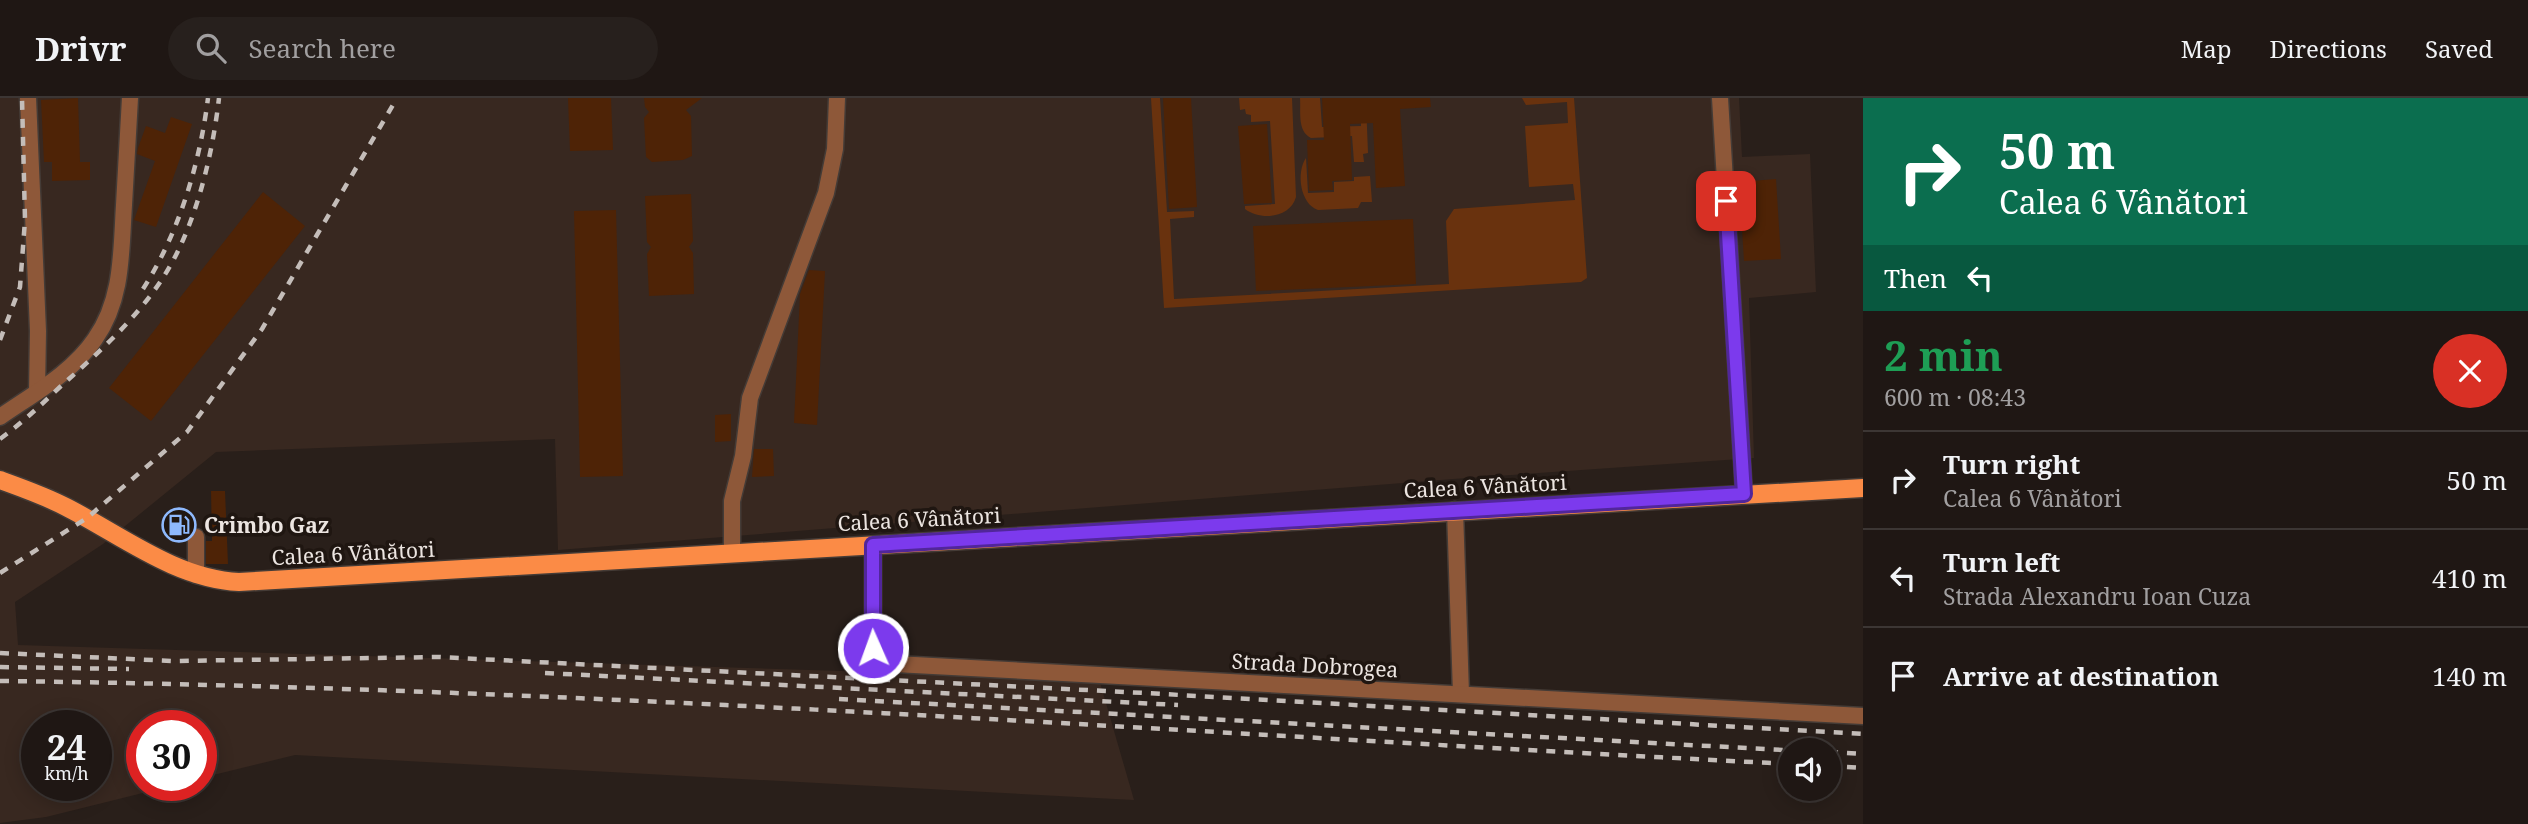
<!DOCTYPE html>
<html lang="en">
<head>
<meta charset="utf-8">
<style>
  :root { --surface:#1f1714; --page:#27201d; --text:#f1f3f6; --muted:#a19fa0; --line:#3c3634 }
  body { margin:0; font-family:"Noto Serif",serif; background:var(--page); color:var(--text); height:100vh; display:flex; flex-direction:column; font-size:26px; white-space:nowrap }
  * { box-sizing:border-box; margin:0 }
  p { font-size:23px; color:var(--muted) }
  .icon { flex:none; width:38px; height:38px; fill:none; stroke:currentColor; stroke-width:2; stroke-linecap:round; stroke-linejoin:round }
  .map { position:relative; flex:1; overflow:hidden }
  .sheet { display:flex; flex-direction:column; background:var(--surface); width:665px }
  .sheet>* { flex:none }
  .top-card { background:#0b6e4f; color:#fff; overflow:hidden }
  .controls { position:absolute; left:1778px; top:640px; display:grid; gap:14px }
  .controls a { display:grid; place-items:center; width:63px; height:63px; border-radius:50%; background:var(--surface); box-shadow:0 4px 18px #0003,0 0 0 2px var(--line); font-size:35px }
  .speed { position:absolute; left:21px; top:612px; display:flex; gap:14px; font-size:35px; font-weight:700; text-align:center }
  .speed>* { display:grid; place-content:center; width:91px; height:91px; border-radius:50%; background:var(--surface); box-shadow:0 4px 18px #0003,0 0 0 2px var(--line); line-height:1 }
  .speed small { font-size:18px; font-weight:400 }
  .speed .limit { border:10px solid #d22; background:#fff; color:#111 }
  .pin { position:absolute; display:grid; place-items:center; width:60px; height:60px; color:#fff; margin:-30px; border-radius:14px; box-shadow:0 4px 10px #0006 }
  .me { position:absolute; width:77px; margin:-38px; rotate:358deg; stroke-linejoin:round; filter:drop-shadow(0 0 5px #0008) }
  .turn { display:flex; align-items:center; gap:24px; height:147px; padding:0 21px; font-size:32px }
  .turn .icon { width:91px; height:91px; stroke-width:2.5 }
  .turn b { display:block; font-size:49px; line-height:60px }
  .then { display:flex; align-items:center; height:66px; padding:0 21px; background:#0003; gap:14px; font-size:26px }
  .round { display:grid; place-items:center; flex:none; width:74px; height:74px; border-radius:37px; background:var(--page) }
  .overview { display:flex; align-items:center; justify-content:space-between; height:119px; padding:0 21px }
  h1 { font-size:42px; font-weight:700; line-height:52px; color:#1e9e55 }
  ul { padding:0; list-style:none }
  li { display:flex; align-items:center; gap:21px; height:98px; padding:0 21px; border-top:2px solid var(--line) }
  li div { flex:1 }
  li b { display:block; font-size:26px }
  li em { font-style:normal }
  header { display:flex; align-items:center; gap:42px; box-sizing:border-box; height:98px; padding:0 35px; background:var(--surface); border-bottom:2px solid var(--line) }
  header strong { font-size:33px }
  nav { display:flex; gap:38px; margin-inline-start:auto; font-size:24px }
  .search { width:490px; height:63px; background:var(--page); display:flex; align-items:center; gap:18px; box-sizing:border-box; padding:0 24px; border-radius:38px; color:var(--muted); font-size:26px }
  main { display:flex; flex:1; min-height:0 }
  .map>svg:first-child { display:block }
</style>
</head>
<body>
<header>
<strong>Drivr</strong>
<div class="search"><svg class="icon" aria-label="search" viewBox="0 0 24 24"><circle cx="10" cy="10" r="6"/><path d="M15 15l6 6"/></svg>Search here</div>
<nav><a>Map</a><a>Directions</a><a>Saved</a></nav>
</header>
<main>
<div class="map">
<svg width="1863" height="726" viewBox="0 0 1863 726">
  <rect width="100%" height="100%" fill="#291f1a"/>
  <path fill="#382820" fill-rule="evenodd" d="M 0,0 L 1739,0 L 1742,59 L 1810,56 L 1816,194 L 1749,200 L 1754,360 L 1453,381 L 558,452 L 555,341 L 216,354 L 103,446 L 15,504 L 18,547 L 1099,581 L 1134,702 L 295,657 L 201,680 L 201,628 L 142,628 L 142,688 L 171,688 L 46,719 L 0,725 ZM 37,628 L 96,628 L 96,688 L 37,688 Z"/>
  <g fill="#69320e">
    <polygon points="1151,0 1160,0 1167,114 1194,113 1194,119 1170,121 1174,201 1449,186 1446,123 1454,111 1575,102 1573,86 1529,89 1525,28 1568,25 1567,4 1526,7 1522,0 1574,0 1587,180 1581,184 1164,210"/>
    <path d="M 1239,0 L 1292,0 L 1296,99 C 1290,120 1261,123 1245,111 L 1245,108 L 1275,106 L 1270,23 L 1251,24 L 1251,17 L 1246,16 L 1245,11 L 1240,12 Z"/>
    <path d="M 1300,0 L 1320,0 L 1322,29 L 1361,28 L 1360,4 L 1366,4 L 1368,55 L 1363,56 L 1364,64 L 1354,64 L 1352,38 L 1311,40 C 1297,33 1301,14 1300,0 Z"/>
    <path d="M 1306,60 L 1308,95 L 1334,94 L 1334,84 L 1354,83 L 1354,79 L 1370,78 L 1372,104 L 1361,104 L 1358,110 L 1318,112 C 1300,106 1296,74 1306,60 Z"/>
  </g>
  <g fill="#4e2306">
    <polygon points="78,0 80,64 90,64 90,82 52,83 52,64 44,64 41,2"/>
    <polygon points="568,0 611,0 613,52 570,53"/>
    <polygon points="644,0 702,0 686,12 691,18 692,58 683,62 652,64 646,59 644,20 649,14 645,9"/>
    <polygon points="1163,0 1191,0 1197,109 1169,111"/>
    <polygon points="1322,0 1430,0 1431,9 1400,11 1405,88 1376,90 1373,25 1350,26 1352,82 1332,83 1333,92 1309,93 1307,42 1324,42"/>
    <polygon points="171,19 192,26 156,129 134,122 155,63 137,56 138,50 146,28 165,35"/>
    <polygon points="1267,26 1272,105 1244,106 1238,28"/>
    <polygon points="1776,81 1781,161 1744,163 1739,84"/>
    <polygon points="263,94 305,128 151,323 109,290"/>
    <polygon points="691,96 693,143 689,149 693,155 694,196 649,198 647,156 651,149 647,144 645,98"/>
    <polygon points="616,112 623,378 580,379 574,113"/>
    <polygon points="1413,121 1416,186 1256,193 1253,128"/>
    <polygon points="809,172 825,173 817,327 794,325 800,196"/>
    <polygon points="731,316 731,343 715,344 715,317"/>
    <polygon points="754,351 773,351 774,378 752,379"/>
    <polygon points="211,393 225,393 228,466 206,466 206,443 212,443"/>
  </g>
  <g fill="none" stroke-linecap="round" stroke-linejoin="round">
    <defs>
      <g id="minor">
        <polyline points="28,0 38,233 37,294"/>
        <polyline points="1720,0 1744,396"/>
        <path d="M 0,319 C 33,296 72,275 95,241 C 123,201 121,154 124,107 C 126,72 128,36 130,0"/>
        <polyline points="1455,412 1461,596"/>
        <polyline points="873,447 873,550 885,562 895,566 1863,618"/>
        <polyline points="732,455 732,403 743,358 750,300 826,95 835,51 837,0"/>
        <polyline points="196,477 196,439"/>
      </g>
      <path id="major" d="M 0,382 C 22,390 45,398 66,409 C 121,437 176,481 239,484 L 1863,390"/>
    </defs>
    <use href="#minor" stroke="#443b36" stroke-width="19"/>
    <use href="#major" stroke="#443b36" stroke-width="21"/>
    <use href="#minor" stroke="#8e5839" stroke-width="16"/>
    <use href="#major" stroke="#fb8b46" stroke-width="18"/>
    <g stroke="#c4bdb9" stroke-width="4.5" stroke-dasharray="9 9" stroke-linecap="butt">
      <path d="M 143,191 C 179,135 200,65 208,0"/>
      <polyline points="0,242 20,189 25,122 22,0"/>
      <path d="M 0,341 C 22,325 41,307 61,288 C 104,250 151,208 177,155 C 200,108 213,52 219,0"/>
      <polyline points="0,475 87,420 187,334 262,231 397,0"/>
      <polyline points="0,555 173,563 439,559 1145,595 1863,636"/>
      <polyline points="0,569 129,571"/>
      <polyline points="545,575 1178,607"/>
      <path d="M 0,583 C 597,590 1194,636 1790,666"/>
      <polyline points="839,601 1801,653"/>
      <polyline points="1829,654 1863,656"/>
      <polyline points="1829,668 1863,670"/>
    </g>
  </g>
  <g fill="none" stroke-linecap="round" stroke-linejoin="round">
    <defs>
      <polyline id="route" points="873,550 873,447 1744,396 1726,103"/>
    </defs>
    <use href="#route" stroke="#51269a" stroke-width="18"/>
    <use href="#route" stroke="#7c3aed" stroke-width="12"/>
  </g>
  <defs>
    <symbol id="fuel-ring" viewBox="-11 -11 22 22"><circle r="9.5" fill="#1f1611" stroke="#8eb9fd" stroke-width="1.5"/><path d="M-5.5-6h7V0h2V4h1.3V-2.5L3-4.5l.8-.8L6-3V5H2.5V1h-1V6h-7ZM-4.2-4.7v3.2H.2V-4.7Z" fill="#8eb9fd"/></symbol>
  </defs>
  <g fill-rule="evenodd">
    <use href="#fuel-ring" x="160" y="408" width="38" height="38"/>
  </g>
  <g text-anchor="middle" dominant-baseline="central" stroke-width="7" stroke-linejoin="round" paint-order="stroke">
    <g font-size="21" fill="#ece5e1" stroke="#1f1611">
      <text transform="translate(1485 388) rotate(-3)">Calea 6 Vânători</text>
      <text transform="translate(919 421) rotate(-3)">Calea 6 Vânători</text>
      <text transform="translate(353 455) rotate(-3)">Calea 6 Vânători</text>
      <text transform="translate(1315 567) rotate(3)">Strada Dobrogea</text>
    </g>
    <g font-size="21" font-weight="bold" fill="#ece5e1" stroke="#1f1611" text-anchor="start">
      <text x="204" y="427">Crimbo Gaz</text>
    </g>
  </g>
</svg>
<div class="controls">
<a><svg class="icon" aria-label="sound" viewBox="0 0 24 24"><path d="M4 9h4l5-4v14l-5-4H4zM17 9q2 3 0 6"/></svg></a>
</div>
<div class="speed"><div>24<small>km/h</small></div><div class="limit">30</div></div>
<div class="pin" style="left:1726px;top:103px;background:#d93025"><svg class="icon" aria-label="arrive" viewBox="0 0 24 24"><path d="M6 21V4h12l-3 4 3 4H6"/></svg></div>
<svg class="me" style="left:873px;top:550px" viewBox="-20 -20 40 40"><circle r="17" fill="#7c3aed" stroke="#fff" stroke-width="3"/><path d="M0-11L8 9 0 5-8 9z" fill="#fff"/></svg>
</div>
<section class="sheet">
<div class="top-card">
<div class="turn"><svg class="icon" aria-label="right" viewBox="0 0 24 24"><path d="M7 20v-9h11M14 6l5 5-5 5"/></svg><div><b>50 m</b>Calea 6 Vânători</div></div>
<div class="then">Then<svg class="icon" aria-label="left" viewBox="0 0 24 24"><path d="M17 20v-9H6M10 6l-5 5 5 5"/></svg></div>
</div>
<div class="overview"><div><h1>2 min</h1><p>600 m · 08:43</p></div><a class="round" style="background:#d93025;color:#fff"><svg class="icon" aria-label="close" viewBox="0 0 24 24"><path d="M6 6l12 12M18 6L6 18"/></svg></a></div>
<ul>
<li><svg class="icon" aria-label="right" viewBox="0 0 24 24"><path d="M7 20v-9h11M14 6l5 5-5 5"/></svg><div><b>Turn right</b><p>Calea 6 Vânători</p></div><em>50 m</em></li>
<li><svg class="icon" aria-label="left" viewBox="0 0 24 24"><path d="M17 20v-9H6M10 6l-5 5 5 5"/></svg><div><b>Turn left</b><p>Strada Alexandru Ioan Cuza</p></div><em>410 m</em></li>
<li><svg class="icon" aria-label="arrive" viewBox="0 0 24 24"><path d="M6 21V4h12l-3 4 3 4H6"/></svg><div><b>Arrive at destination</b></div><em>140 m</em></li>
</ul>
</section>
</main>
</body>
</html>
